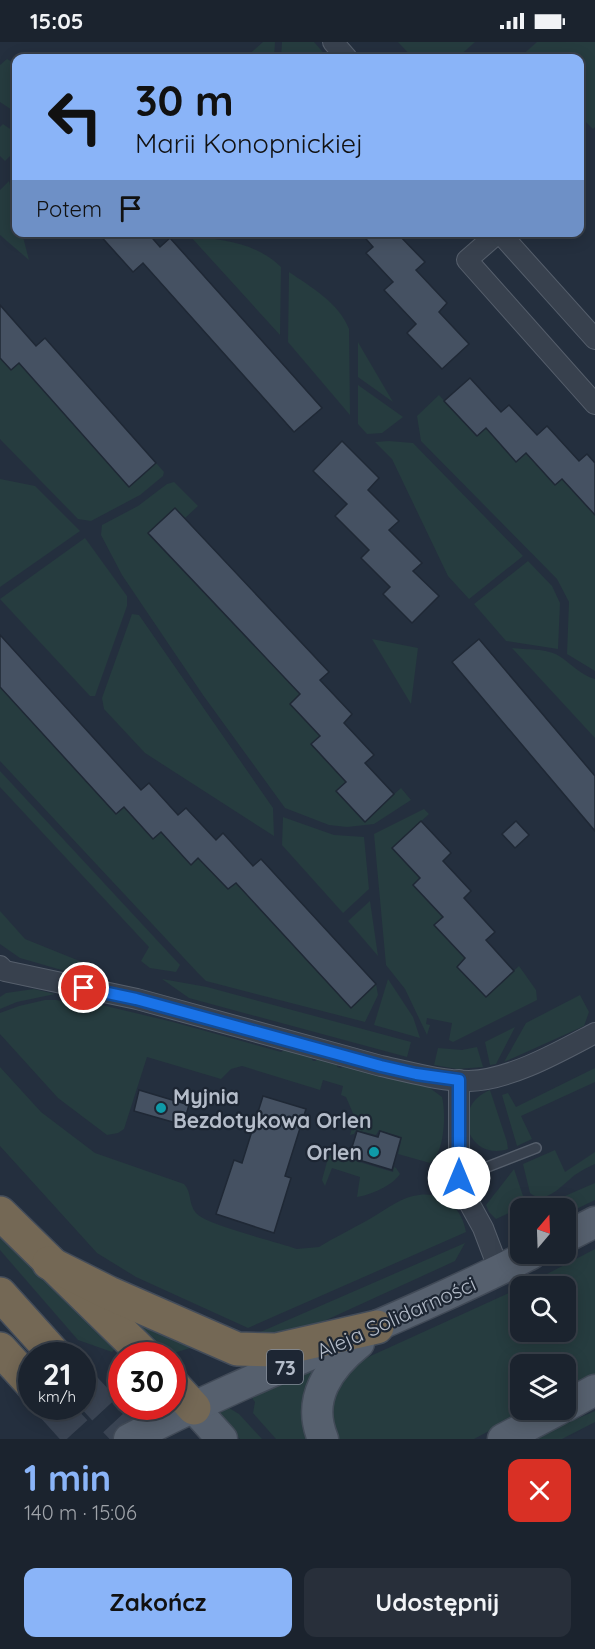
<!DOCTYPE html>
<html lang="pl">
<head>
<meta charset="utf-8">
<style>
  :root { --surface:#1b232e; --page:#282f3a; --text:#f1f3f6; --muted:#a0a4aa; --line:#39404a; --accent:#8ab4f8 }
  body { margin:0; font-family:Quicksand,sans-serif; background:var(--page); color:var(--text); height:100vh; display:flex; flex-direction:column; font-size:22px; white-space:nowrap }
  * { box-sizing:border-box; margin:0 }
  p { font-size:20px; color:var(--muted) }
  .icon { flex:none; width:33px; height:33px; fill:none; stroke:currentColor; stroke-width:2; stroke-linecap:round; stroke-linejoin:round }
  .map { position:relative; height:1397px; overflow:hidden }
  .drawer { display:flex; flex-direction:column; background:var(--surface); flex:1 }
  .drawer>* { flex:none }
  .top-card { position:absolute; left:12px; top:12px; width:572px; height:183px; border-radius:12px; box-shadow:0 3px 15px #0003,0 0 0 2px var(--line); background:#8ab4f8; color:#111; overflow:hidden }
  .needle { width:39px; rotate:19deg }
  .buttons { position:absolute; left:510px; top:1156px; display:grid; gap:12px }
  .buttons a { display:grid; place-items:center; width:66px; height:66px; border-radius:12px; background:var(--surface); box-shadow:0 3px 15px #0003,0 0 0 2px var(--line); font-size:30px }
  .speed { position:absolute; left:18px; top:1300px; display:flex; gap:12px; font-size:30px; font-weight:700; text-align:center }
  .speed>* { display:grid; place-content:center; width:78px; height:78px; border-radius:50%; background:var(--surface); box-shadow:0 3px 15px #0003,0 0 0 2px var(--line); line-height:1 }
  .speed small { font-size:15px; font-weight:400 }
  .speed .limit { border:9px solid #d22; background:#fff; color:#111 }
  .pin { position:absolute; display:grid; place-items:center; width:51px; height:51px; color:#fff; margin:-26px; border:3px solid #fff; border-radius:50%; box-shadow:0 2px 6px #0007 }
  .me { position:absolute; width:66px; margin:-33px; rotate:0deg; stroke-linejoin:round; filter:drop-shadow(0 0 4px #0008) }
  .turn { display:flex; align-items:center; gap:21px; height:126px; padding:0 24px; font-size:27px }
  .turn .icon { width:78px; height:78px; stroke-width:2.5 }
  .turn b { display:block; font-size:42px; line-height:51px }
  .then { display:flex; align-items:center; height:57px; padding:0 24px; background:#0003; gap:12px; font-size:22px }
  .round { display:grid; place-items:center; flex:none; width:63px; height:63px; border-radius:12px; background:var(--page) }
  .head { display:flex; align-items:center; justify-content:space-between; height:102px; padding:0 24px }
  h1 { font-size:36px; font-weight:700; line-height:45px; color:var(--accent) }
  .cta { display:flex; gap:12px; margin-top:auto; padding:12px 24px }
  .cta a { flex:1; height:69px; border-radius:12px; background:var(--accent); color:#111; font-size:24px; font-weight:700; line-height:69px; text-align:center }
  .cta a+a { background:var(--page); color:var(--text) }
  .status { display:flex; justify-content:space-between; align-items:center; height:42px; padding:0 30px; background:var(--surface); direction:ltr }
  .status svg { height:16px; fill:currentColor }
  .map>svg:first-child { display:block }
</style>
</head>
<body>
<div class="status"><b>15:05</b><svg viewBox="0 0 49 12"><path d="M0 12V9h3v3zM5 12V6h3v6zM10 12V3h3v9zM15 12V0h3v12zM26 1h20v11H26zM47 4h2v5h-2z"/></svg></div>
<div class="map">
<svg width="595" height="1397" viewBox="0 0 595 1397">
  <rect width="100%" height="100%" fill="#242f3e"/>
  <g fill="#263c3f">
    <polygon points="263,0 275,0 274,16 245,16"/>
    <polygon points="282,0 314,0 328,16 281,16"/>
    <polygon points="398,0 475,0 457,16 413,16"/>
    <polygon points="537,0 595,0 595,85 593,87 579,73 579,16 519,16"/>
    <polygon points="7,17 16,22 16,64 12,68 0,60 0,23"/>
    <polygon points="3,82 16,91 16,108 5,119 0,114 0,85"/>
    <polygon points="9,139 16,168 16,190 22,191 29,218 0,193 0,148"/>
    <path d="M 190,194 C 224,198 255,200 281,225 L 280,293 Z"/>
    <path d="M 289,230 C 311,245 339,261 349,287 L 350,373 L 288,300 Z"/>
    <polygon points="358,300 359,302 393,360 358,335"/>
    <polygon points="0,316 11,328 19,321 156,421 164,430 163,434 140,453 91,479 78,477 0,397"/>
    <polygon points="358,343 403,375 382,391 367,392 358,382"/>
    <polygon points="439,353 476,394 486,386 516,419 526,411 555,443 562,437 595,473 595,629 567,612 569,560 557,537 421,399 417,374"/>
    <polygon points="389,399 413,401 523,514 469,557 448,534 392,417 375,400"/>
    <polygon points="0,437 35,444 80,489 0,545"/>
    <polygon points="174,440 198,464 185,476 175,466 148,492 300,652 320,694 311,703 346,740 336,749 364,780 401,746 411,758 374,782 347,785 329,783 285,766 203,653 122,533 101,493 102,483 138,464 167,442"/>
    <polygon points="85,496 127,554 127,564 95,654 90,654 0,557"/>
    <polygon points="528,519 552,544 560,561 558,607 506,599 474,562"/>
    <polygon points="132,572 139,573 273,766 274,794 145,711 104,667 102,656"/>
    <polygon points="372,597 418,606 411,662"/>
    <path d="M 512,606 C 526,608 547,606 559,614 C 572,622 580,633 595,637 L 595,696 Z"/>
    <polygon points="0,645 116,772 124,765 153,797 161,790 190,822 198,816 228,847 236,841 350,965 376,942 378,953 365,980 206,939 197,930 0,719"/>
    <polygon points="0,729 180,923 176,930 150,926 141,919 149,905 0,745"/>
    <polygon points="424,767 429,772 392,806 420,836 413,843 443,875 434,883 465,916 457,925 486,955 519,924 536,948 537,958 453,1000 449,998 452,981 427,976 426,982 430,983 427,993 405,947 386,923 374,792"/>
    <polygon points="283,775 334,793 364,795 369,847 343,871 282,803"/>
    <polygon points="370,859 378,914 348,879"/>
    <polygon points="0,869 25,897 82,920 79,933 20,916 0,902"/>
    <polygon points="162,937 207,945 411,1000 407,1015 189,956"/>
    <polygon points="388,937 413,975 420,996 374,983"/>
    <polygon points="34,947 55,952 17,960 0,967 0,955 6,951"/>
    <polygon points="580,953 589,970 584,984 504,1020 526,981"/>
    <path d="M 45,958 L 56,958 L 83,963 L 89,960 L 173,980 L 281,1010 L 286,1007 L 310,1014 L 313,1019 L 316,1019 L 317,1016 L 338,1021 L 337,1025 L 341,1026 L 345,1023 L 427,1044 L 442,1055 C 446,1070 445,1112 430,1121 L 398,1112 L 402,1095 L 379,1088 L 376,1093 L 356,1088 L 354,1092 L 350,1093 L 355,1076 L 346,1055 L 341,1053 L 343,1044 L 323,1038 L 320,1048 L 242,1024 L 231,1027 L 221,1037 L 147,1015 L 124,1087 L 118,1091 L 107,1093 L 58,1056 L 0,992 L 0,971 L 19,964 Z"/>
    <polygon points="515,985 496,1022 490,1023 485,1000"/>
    <polygon points="477,1005 483,1025 457,1027 434,1023 438,1006 462,1008"/>
    <path d="M 0,1025 L 41,1070 L 95,1111 L 184,1142 C 192,1150 188,1162 196,1171 C 206,1183 278,1200 297,1207 L 319,1205 C 335,1195 352,1187 368,1178 C 382,1170 397,1158 413,1154 C 440,1147 462,1164 466,1190 L 248,1286 L 136,1235 L 97,1211 L 0,1104 Z"/>
    <polygon points="595,1026 595,1040 521,1074 532,1097 517,1104 502,1053 508,1051 516,1065"/>
    <path d="M 490,1048 L 507,1100 L 508,1107 C 468,1120 449,1065 490,1048 Z"/>
    <path d="M 555,1108 L 565,1130 L 595,1110 L 595,1122 C 586,1126 576,1131 569,1138 C 558,1147 544,1163 530,1151 L 523,1122 Z"/>
    <path d="M 337,1109 L 342,1109 L 346,1116 L 393,1130 L 394,1125 L 396,1126 L 400,1132 C 392,1144 370,1153 357,1155 L 360,1135 L 332,1126 L 325,1144 L 322,1138 L 328,1116 L 333,1110 Z"/>
    <polygon points="514,1127 526,1163 496,1177 489,1170 486,1163"/>
    <polygon points="595,1141 595,1158 566,1172 566,1167 535,1167"/>
    <polygon points="0,1196 116,1306 112,1310 78,1298 0,1208"/>
    <polygon points="465,1201 455,1219 287,1296 242,1298"/>
    <polygon points="595,1207 595,1332 566,1348 566,1323 520,1323 520,1368 528,1368 474,1397 334,1397 331,1392 333,1342 353,1322 520,1246 520,1290 566,1290 566,1245 522,1245"/>
    <polygon points="123,1270 200,1303 164,1314"/>
    <polygon points="314,1328 316,1328 313,1397 276,1397 253,1371 255,1360 252,1356"/>
    <polygon points="229,1366 239,1372 262,1397 240,1397 217,1372"/>
    <polygon points="595,1369 595,1380 562,1397 530,1397"/>
  </g>
  <g fill="#455162" stroke="#1f2835" stroke-width="1.5">
    <polygon points="97,190 147,190 160,205 170,196 322,366 294,390 143,221 133,230"/>
    <polygon points="360,190 396,190 425,220 416,228 447,261 439,270 469,302 442,327 407,291 416,282 384,248 393,240 366,211 373,205"/>
    <polygon points="0,263 36,304 45,296 156,421 129,445 19,321 11,328 0,316"/>
    <polygon points="470,336 501,370 509,363 537,393 547,384 579,419 587,412 595,421 595,473 562,437 555,443 526,411 516,420 486,386 477,394 444,359"/>
    <polygon points="342,399 379,436 368,448 399,479 389,488 422,521 413,529 439,554 412,581 383,552 390,545 361,516 369,508 335,474 347,462 313,429"/>
    <polygon points="175,466 329,630 320,638 352,672 344,681 374,713 365,721 394,752 365,780 336,749 346,740 311,702 320,694 290,662 300,652 148,491"/>
    <polygon points="0,593 141,748 149,741 178,773 186,766 216,798 223,791 253,824 261,817 376,942 351,966 236,841 228,847 198,816 191,823 161,790 153,797 124,765 116,772 0,645"/>
    <polygon points="479,597 595,734 595,789 452,620"/>
    <polygon points="421,779 451,811 443,819 471,849 464,856 495,890 486,898 514,929 486,955 457,925 465,916 434,883 443,875 413,843 420,836 392,806"/>
    <polygon points="516,779 529,793 515,806 502,792"/>
    <polygon points="139,1048 189,1063 183,1083 134,1069"/>
    <polygon points="263,1054 306,1067 285,1134 291,1136 274,1191 216,1172 234,1118 242,1121"/>
    <polygon points="357,1089 378,1095 380,1089 401,1096 392,1128 349,1115"/>
  </g>
  <g fill="none" stroke-linecap="round" stroke-linejoin="round">
    <g stroke="#3a4453" stroke-width="33" stroke-dasharray="33 16" stroke-linecap="butt">
      <polyline points="82,1343 132,1397"/>
      <polyline points="53,1365 82,1397"/>
    </g>
    <defs>
      <polyline id="service" points="459,1136 536,1106"/>
      <g id="minor">
        <polyline points="333,0 347,16"/>
        <polyline points="499,190 467,218 595,362"/>
        <polyline points="499,190 595,297"/>
        <path d="M 0,924 L 5,929 L 137,957 L 381,1024 C 410,1030 439,1039 469,1039 C 510,1038 559,1010 595,991"/>
        <polyline points="459,1038 459,1136 462,1148 483,1186 499,1228"/>
      </g>
      <g id="primary">
        <polyline points="566,1195 595,1180"/>
        <polyline points="566,1364 595,1348"/>
        <polyline points="194,1366 222,1397"/>
        <path d="M 129,1397 C 260,1329 400,1279 531,1212"/>
        <path d="M 323,1397 C 306,1357 329,1325 359,1301"/>
        <polyline points="503,1397 558,1368"/>
      </g>
      <g id="motorway">
        <polyline points="0,1171 146,1314"/>
        <polyline points="49,1221 109,1251 237,1307 276,1308 377,1285"/>
        <polyline points="0,1252 56,1314"/>
        <polyline points="0,1307 32,1342"/>
        <polyline points="172,1342 194,1366"/>
      </g>
    </defs>
    <use href="#service" stroke="#565f6c" stroke-width="12"/>
    <use href="#minor" stroke="#565f6c" stroke-width="22"/>
    <use href="#primary" stroke="#414a57" stroke-width="33"/>
    <use href="#motorway" stroke="#434c59" stroke-width="36"/>
    <use href="#service" stroke="#38414e" stroke-width="9"/>
    <use href="#minor" stroke="#38414e" stroke-width="20"/>
    <use href="#primary" stroke="#56606e" stroke-width="30"/>
    <use href="#motorway" stroke="#746855" stroke-width="33"/>
  </g>
  <g fill="none" stroke-linecap="round" stroke-linejoin="round">
    <defs>
      <polyline id="route" points="84,946 136,957 381,1024 416,1032 459,1038 459,1136"/>
    </defs>
    <use href="#route" stroke="#114b97" stroke-width="15"/>
    <use href="#route" stroke="#1a73e8" stroke-width="10"/>
  </g>
  <g fill="#0f9aa8" stroke="#1d2633" stroke-width="2">
    <circle cx="161" cy="1066" r="6"/>
    <circle cx="374" cy="1110" r="6"/>
  </g>
  <g text-anchor="middle" dominant-baseline="central" stroke-width="4.5" stroke-linejoin="round" paint-order="stroke">
    <rect fill="#1d2633" stroke="#878f9c" stroke-width="1.5" x="267" y="1308" width="36" height="34" rx="4.5"/>
    <g font-size="20" font-weight="bold" fill="#b4bcc9">
      <text x="285" y="1325">73</text>
    </g>
    <g font-size="21" font-weight="bold" fill="#b4bcc9" stroke="#1d2633" text-anchor="start">
      <text x="173" y="1054">Myjnia<tspan x="173" dy="24">Bezdotykowa Orlen</tspan></text>
      <text x="362" y="1110" text-anchor="end">Orlen</text>
    </g>
    <g font-size="21" fill="#b4bcc9" stroke="#1d2633">
      <text transform="translate(396 1275) rotate(-24)">Aleja Solidarności</text>
    </g>
  </g>
</svg>
<div class="buttons">
<a><svg class="needle" viewBox="-14 -14 28 28"><path d="M0-13l5 13h-10z" fill="#e53935"/><path d="M0 13l5-13h-10z" fill="#a0a4aa"/></svg></a>
<a><svg class="icon" aria-label="search" viewBox="0 0 24 24"><circle cx="10" cy="10" r="6"/><path d="M15 15l6 6"/></svg></a>
<a><svg class="icon" aria-label="layers" viewBox="0 0 24 24"><path d="M12 4l9 5-9 5-9-5zM3 14l9 5 9-5"/></svg></a>
</div>
<div class="speed"><div>21<small>km/h</small></div><div class="limit">30</div></div>
<div class="pin" style="left:84px;top:946px;background:#d93025"><svg class="icon" aria-label="arrive" viewBox="0 0 24 24"><path d="M6 21V4h12l-3 4 3 4H6"/></svg></div>
<svg class="me" style="left:459px;top:1136px" viewBox="-20 -20 40 40"><circle r="19" fill="#fff"/><path d="M0-13L10 11 0 6-10 11z" fill="#1a73e8"/></svg>
<div class="top-card">
<div class="turn"><svg class="icon" aria-label="left" viewBox="0 0 24 24"><path d="M17 20v-9H6M10 6l-5 5 5 5"/></svg><div><b>30 m</b>Marii Konopnickiej</div></div>
<div class="then">Potem<svg class="icon" aria-label="arrive" viewBox="0 0 24 24"><path d="M6 21V4h12l-3 4 3 4H6"/></svg></div>
</div>
</div>
<section class="drawer">
<div class="head"><div><h1>1 min</h1><p>140 m · 15:06</p></div><a class="round" style="background:#d93025;color:#fff"><svg class="icon" aria-label="close" viewBox="0 0 24 24"><path d="M6 6l12 12M18 6L6 18"/></svg></a></div>
<div class="cta"><a>Zakończ</a><a>Udostępnij</a></div>
</section>
</body>
</html>
